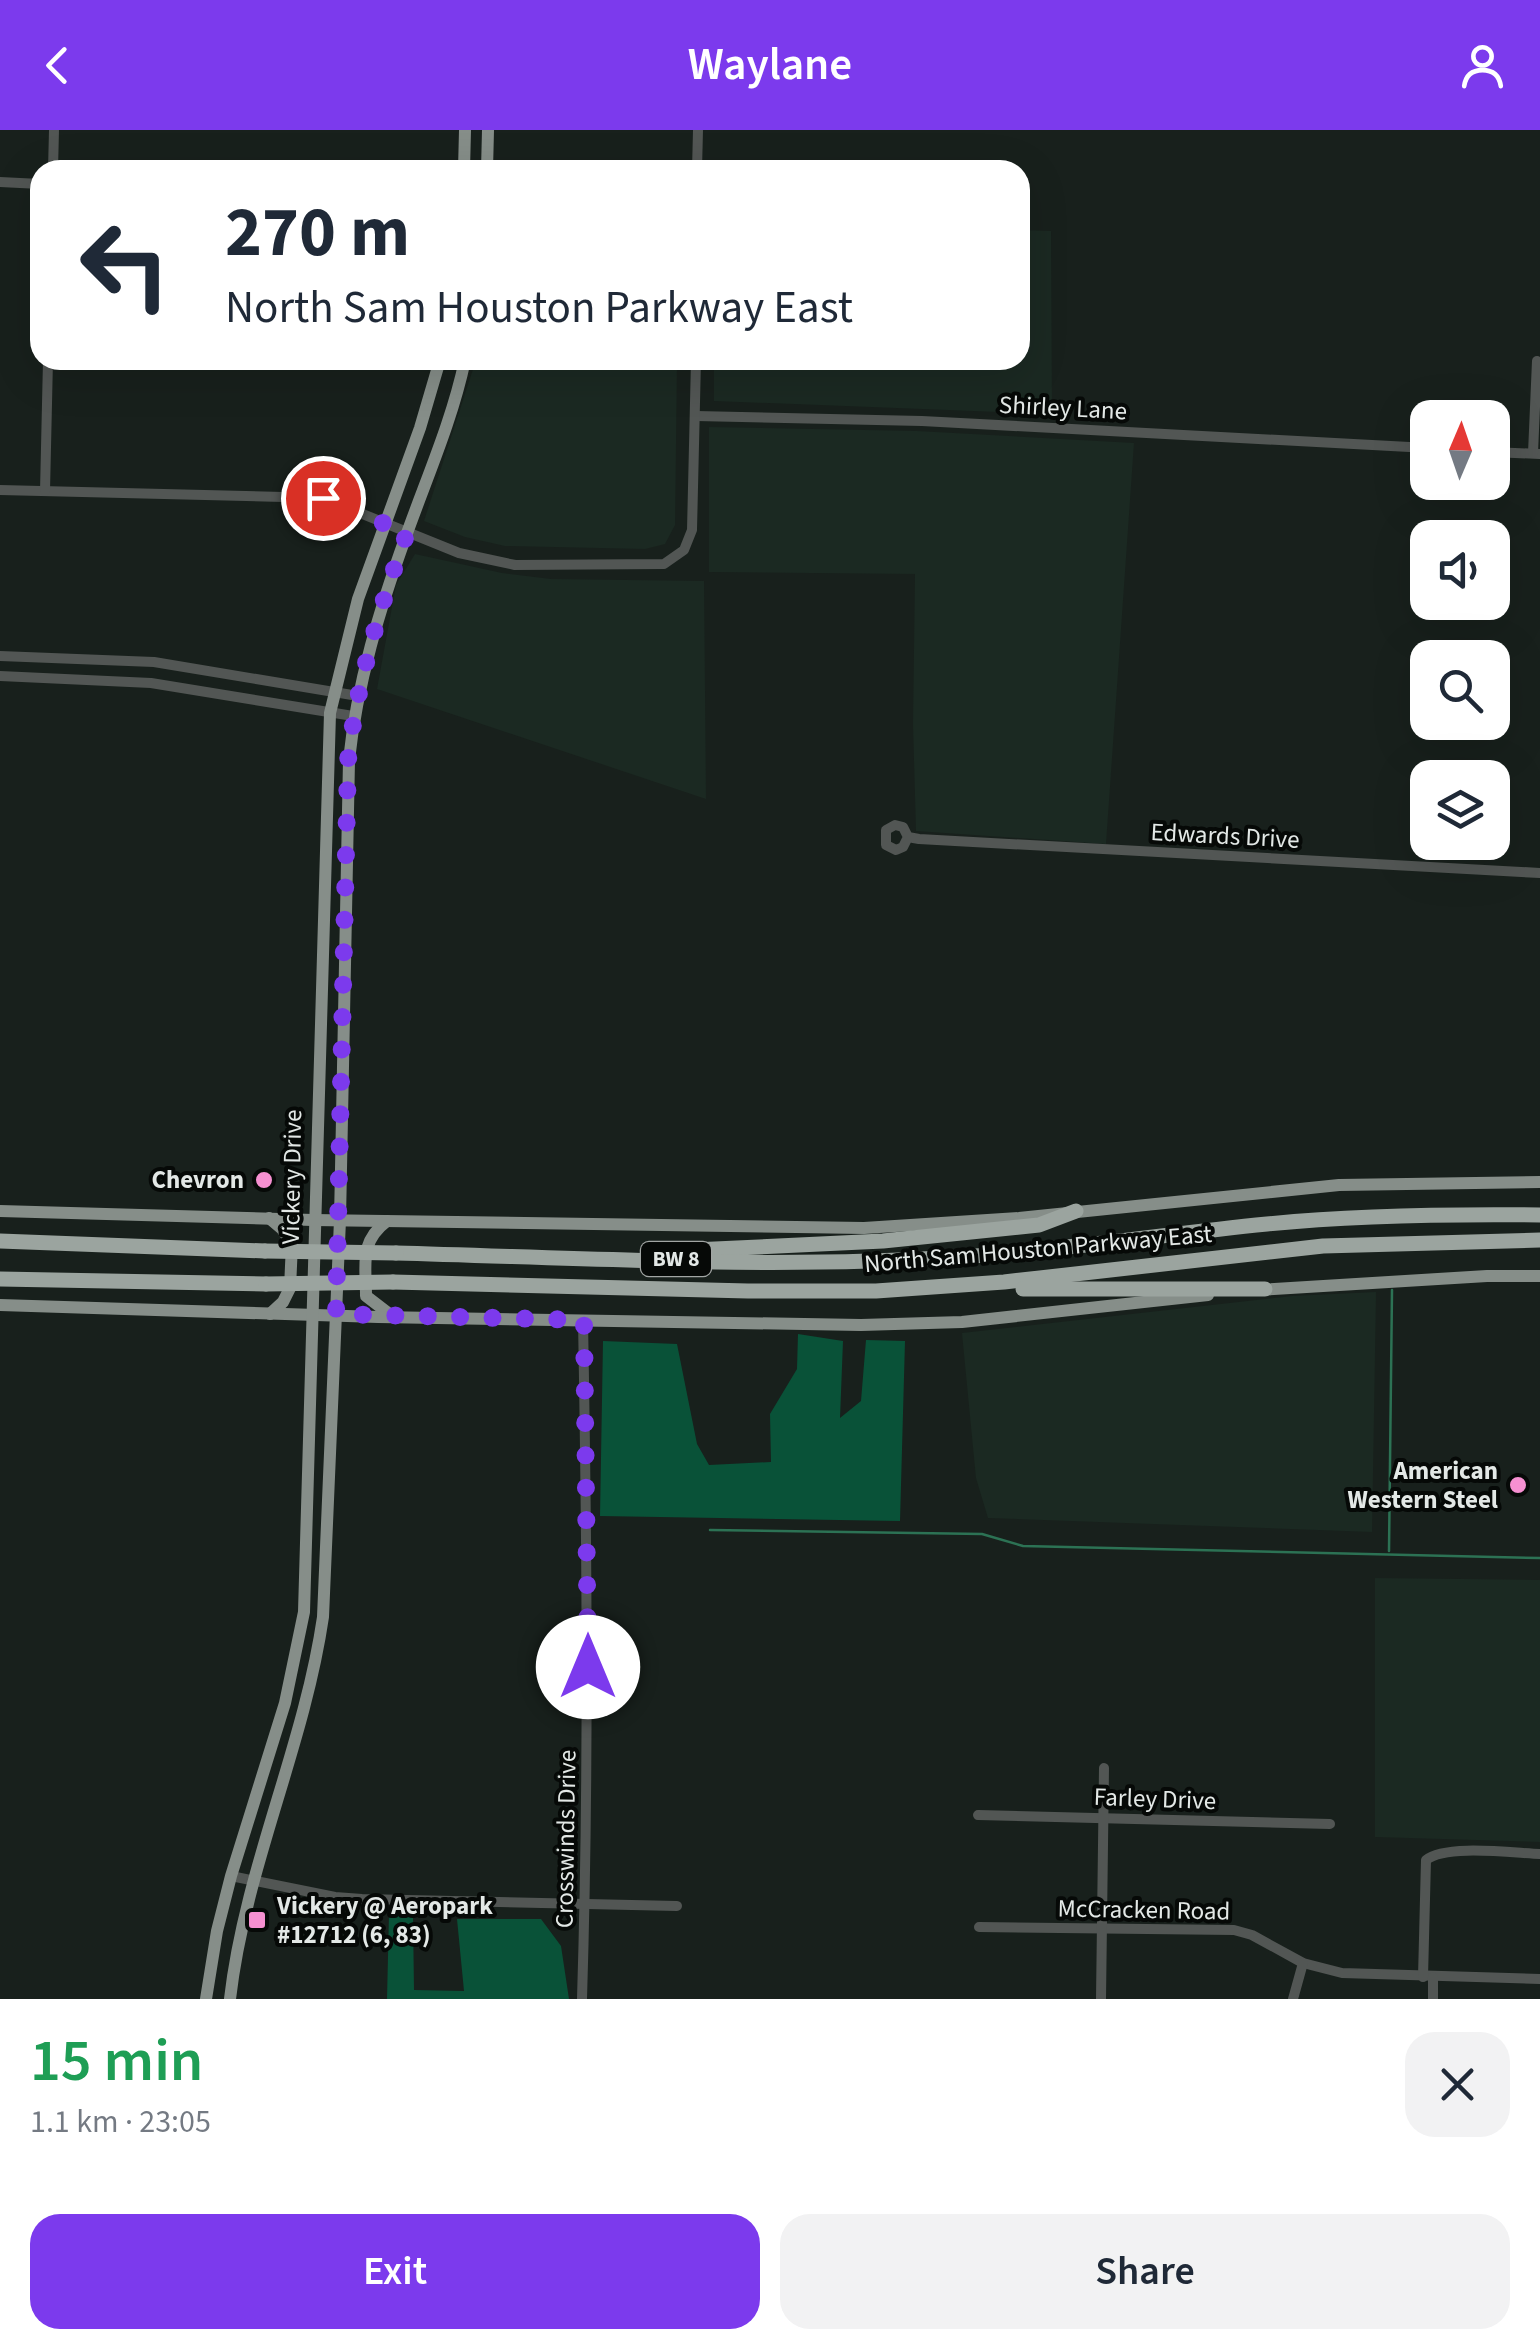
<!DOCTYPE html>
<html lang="en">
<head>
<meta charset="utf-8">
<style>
  :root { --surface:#fff; --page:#f2f2f3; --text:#1f2937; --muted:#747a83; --accent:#7c3aed }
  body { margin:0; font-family:"Source Sans 3",sans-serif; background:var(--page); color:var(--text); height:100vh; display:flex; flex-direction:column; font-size:38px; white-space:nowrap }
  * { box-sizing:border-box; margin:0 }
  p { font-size:32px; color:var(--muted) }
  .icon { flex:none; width:55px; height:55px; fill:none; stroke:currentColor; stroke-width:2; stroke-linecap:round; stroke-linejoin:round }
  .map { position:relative; height:1869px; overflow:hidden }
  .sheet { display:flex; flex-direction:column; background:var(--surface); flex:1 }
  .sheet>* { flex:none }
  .top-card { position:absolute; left:30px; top:30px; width:1000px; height:210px; border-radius:30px; box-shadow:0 10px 40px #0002; background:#fff; color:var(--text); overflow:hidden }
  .needle { width:65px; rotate:2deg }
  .fabs { position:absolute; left:1410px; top:270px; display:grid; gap:20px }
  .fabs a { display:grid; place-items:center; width:100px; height:100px; border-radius:20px; background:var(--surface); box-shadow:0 10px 40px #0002; font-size:50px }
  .pin { position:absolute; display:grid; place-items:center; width:85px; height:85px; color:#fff; margin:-42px; border:5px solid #fff; border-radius:50%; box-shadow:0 2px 10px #0007 }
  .me { position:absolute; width:110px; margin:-55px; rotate:0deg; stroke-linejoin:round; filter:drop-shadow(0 0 8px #0008) }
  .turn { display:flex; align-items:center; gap:35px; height:210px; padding:0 30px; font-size:45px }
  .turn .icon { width:130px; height:130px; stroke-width:2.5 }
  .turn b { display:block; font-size:70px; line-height:85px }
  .round { display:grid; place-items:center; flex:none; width:105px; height:105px; border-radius:30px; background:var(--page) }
  .head { display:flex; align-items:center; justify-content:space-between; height:170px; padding:0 30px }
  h1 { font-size:60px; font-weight:600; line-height:75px; color:#1e9e55 }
  .cta { display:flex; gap:20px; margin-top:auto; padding:20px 30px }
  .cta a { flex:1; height:115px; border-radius:30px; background:var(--accent); color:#fff; font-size:40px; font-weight:600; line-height:115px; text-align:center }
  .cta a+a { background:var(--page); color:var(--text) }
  header { display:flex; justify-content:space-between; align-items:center; height:130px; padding:0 30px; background:var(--accent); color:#fff; font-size:45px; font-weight:600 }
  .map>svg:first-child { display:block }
</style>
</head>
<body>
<header><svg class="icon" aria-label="back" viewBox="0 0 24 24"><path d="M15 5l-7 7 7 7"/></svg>Waylane<svg class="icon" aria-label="person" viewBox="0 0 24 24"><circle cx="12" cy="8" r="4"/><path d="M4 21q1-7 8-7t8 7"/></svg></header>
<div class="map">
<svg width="1540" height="1869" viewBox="0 0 1540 1869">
  <rect width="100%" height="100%" fill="#18201c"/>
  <g fill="#1b2922">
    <polygon points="1020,100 1051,101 1052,284 714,271 714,230 1020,230"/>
    <polygon points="476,230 677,230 675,395 665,414 645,419 505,416 465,407 424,391"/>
    <polygon points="709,297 917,301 1134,313 1106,714 916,701 913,594 915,444 709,442"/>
    <polygon points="415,424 502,443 551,449 704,451 706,669 377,559 396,455"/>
    <polygon points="1376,1162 1372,1402 988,1388 976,1348 962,1203 1292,1166"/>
    <polygon points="1375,1448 1540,1450 1540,1712 1375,1707"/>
  </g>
  <g fill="#095238">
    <polygon points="798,1204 843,1211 840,1288 861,1271 866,1210 905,1211 900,1391 600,1386 603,1211 677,1214 697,1314 709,1335 771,1332 770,1284 797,1239"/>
    <polygon points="389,1784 413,1787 414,1860 464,1861 457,1789 541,1789 561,1816 569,1869 387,1869"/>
  </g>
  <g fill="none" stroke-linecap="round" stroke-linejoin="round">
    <g stroke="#2c7254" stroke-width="2.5">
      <polyline points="710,1400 982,1404 1023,1416 1540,1428"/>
      <polyline points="1389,1421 1392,1160"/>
    </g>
    <g stroke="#525654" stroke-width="10">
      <polyline points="53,40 54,0"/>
      <polyline points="697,40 698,0"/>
      <polyline points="0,52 40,54"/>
      <polyline points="696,286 922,291 1428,318"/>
      <polyline points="1492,322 1540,324"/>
      <polyline points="1533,323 1537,231"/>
      <polyline points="0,360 323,368 459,423 515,435 664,434 684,420 692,400 696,230"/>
      <polyline points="45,361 48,230"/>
      <polyline points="0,526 154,532 358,566"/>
      <polyline points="0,546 151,553 353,586"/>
      <polyline points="908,707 903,717 896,720 886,715 886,700 895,695 903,697 908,707 919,709 1540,743"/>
      <polyline points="978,1685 1330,1694"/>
      <polyline points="231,1746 335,1767 362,1769 677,1776"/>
      <polyline points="979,1797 1234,1800 1252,1805 1303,1833 1342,1843 1540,1849"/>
      <path d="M 1423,1847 L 1426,1730 C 1445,1714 1513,1723 1540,1724"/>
      <path d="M 582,1869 C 589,1643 587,1417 583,1190"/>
      <polyline points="1101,1869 1104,1638"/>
      <polyline points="1293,1869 1303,1833"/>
      <polyline points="1433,1869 1433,1847"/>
    </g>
    <g stroke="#868e89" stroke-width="12">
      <polyline points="464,40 465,0"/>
      <polyline points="487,40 488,0"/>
      <polyline points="0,1081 313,1090 864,1098 1019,1088 1339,1055 1540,1052"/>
      <polyline points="269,1088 282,1099 292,1114 290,1158 283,1172 270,1184"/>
      <path d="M 387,1091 C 359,1112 366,1134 366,1166 L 392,1186"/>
      <polyline points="1258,1160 1487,1146 1540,1146"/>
      <polyline points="0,1175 378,1187 861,1195 962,1192 1208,1165"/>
      <polyline points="206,1869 217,1801 231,1746 285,1573 304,1482 330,583 358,469 420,298 440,230"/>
      <path d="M 230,1869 C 245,1738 304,1617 323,1487 L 340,1090 L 349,630 C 357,553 380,478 406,406 C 427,347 452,291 465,230"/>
    </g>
    <g stroke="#9ba49f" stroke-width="15">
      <polyline points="0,1111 265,1121"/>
      <polyline points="693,1120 883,1111 1039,1095 1076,1081"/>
      <path d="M 396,1123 C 583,1128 771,1139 958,1127 C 1061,1121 1164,1104 1267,1094 C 1358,1085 1449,1084 1540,1085"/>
      <polyline points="0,1149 266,1154"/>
      <polyline points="393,1152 748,1161 876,1161 1004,1152 1323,1116 1540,1110"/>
      <polyline points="1023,1159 1265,1159"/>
    </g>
    <g stroke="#9ba49f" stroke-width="15">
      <polyline points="265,1121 396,1123"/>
      <polyline points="266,1154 393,1152"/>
    </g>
  </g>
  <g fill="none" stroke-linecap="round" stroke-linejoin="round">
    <path stroke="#7c3aed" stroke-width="18" stroke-dasharray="0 32.4" d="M 323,368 L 407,403 C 380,476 357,552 348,630 L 336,1184 L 584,1190 L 588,1537"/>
  </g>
  <g fill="#f690d1" stroke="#060907" stroke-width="4">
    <circle cx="264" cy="1050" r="10"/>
    <circle cx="1518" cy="1355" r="10"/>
    <rect x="247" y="1780" width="20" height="20" rx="5"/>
  </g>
  <g text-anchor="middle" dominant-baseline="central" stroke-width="8" stroke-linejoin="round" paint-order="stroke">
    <rect fill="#060907" stroke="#a1a5a3" stroke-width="2.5" x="641" y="1112" width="70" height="34" rx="8"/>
    <g font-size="22" font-weight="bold" fill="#e3e8e6">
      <text x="676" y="1129">BW 8</text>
    </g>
    <g font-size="25" fill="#e3e8e6" stroke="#060907">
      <text transform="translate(1063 278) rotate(3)">Shirley Lane</text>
      <text transform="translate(1225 706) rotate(3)">Edwards Drive</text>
      <text transform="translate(292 1047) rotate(-89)">Vickery Drive</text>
      <text transform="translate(1038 1119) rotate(-5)">North Sam Houston Parkway East</text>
      <text transform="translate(1155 1669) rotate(2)">Farley Drive</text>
      <text transform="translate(566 1709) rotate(-89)">Crosswinds Drive</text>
      <text transform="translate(1144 1780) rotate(1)">McCracken Road</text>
    </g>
    <g font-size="25" font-weight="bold" fill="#e3e8e6" stroke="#060907" text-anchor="end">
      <text x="244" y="1050">Chevron</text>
      <text x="1498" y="1341">American<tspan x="1498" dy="29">Western Steel</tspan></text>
      <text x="277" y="1776" text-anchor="start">Vickery @ Aeropark<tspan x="277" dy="29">#12712 (6, 83)</tspan></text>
    </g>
  </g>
</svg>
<div class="fabs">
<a><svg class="needle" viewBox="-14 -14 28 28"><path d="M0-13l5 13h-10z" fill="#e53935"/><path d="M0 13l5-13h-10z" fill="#747a83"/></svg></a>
<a><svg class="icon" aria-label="sound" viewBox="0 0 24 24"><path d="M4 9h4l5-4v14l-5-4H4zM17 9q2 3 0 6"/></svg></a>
<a><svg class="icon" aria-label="search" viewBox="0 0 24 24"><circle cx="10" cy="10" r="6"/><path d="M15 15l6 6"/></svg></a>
<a><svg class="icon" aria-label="layers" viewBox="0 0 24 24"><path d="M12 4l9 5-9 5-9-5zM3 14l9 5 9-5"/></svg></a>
</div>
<div class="pin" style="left:323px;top:368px;background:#d93025"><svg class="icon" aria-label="arrive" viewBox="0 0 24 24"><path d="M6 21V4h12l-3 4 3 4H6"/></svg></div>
<svg class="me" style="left:588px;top:1537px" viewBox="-20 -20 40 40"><circle r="19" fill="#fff"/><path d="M0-13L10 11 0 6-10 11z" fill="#7c3aed"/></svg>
<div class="top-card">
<div class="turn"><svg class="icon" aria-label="left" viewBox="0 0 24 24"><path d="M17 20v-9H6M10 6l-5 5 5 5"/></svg><div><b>270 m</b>North Sam Houston Parkway East</div></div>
</div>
</div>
<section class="sheet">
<div class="head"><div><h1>15 min</h1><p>1.1 km · 23:05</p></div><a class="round"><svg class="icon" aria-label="close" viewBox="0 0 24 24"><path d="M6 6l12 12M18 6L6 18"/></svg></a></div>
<div class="cta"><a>Exit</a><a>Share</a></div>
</section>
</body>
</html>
